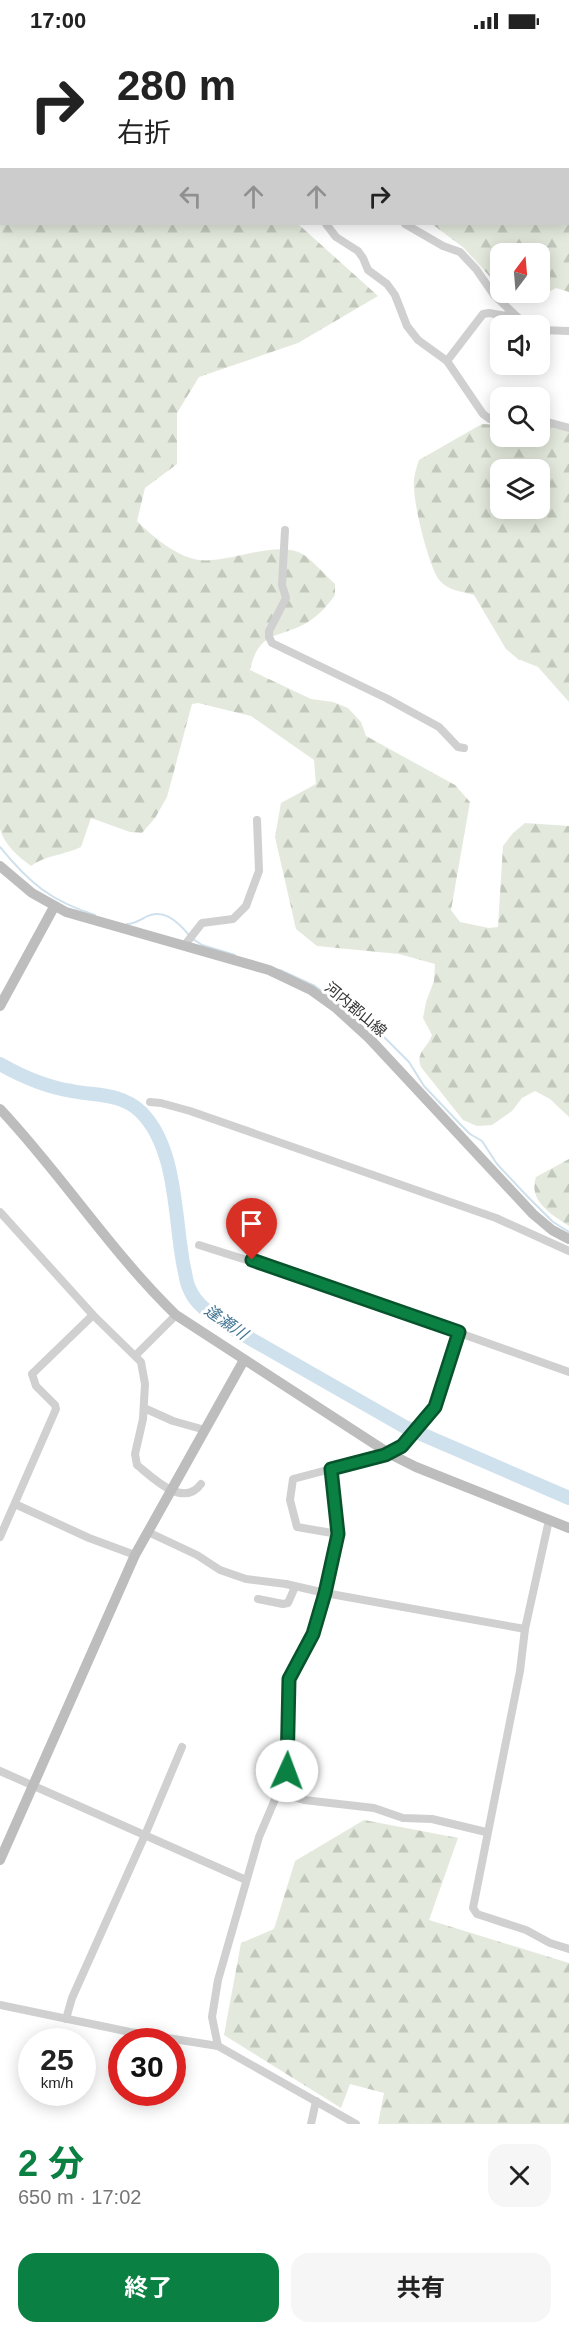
<!DOCTYPE html>
<html lang="ja">
<head>
<meta charset="utf-8">
<style>
  :root { --surface:#fff; --page:#f6f6f6; --text:#222; --muted:#767676; --accent:#0b8043 }
  body { margin:0; font-family:Helvetica,"Noto Sans JP",sans-serif; background:var(--page); color:var(--text); height:100vh; display:flex; flex-direction:column; font-size:22px; white-space:nowrap }
  * { box-sizing:border-box; margin:0 }
  p { font-size:20px; color:var(--muted) }
  .icon { flex:none; width:33px; height:33px; fill:none; stroke:currentColor; stroke-width:2; stroke-linecap:round; stroke-linejoin:round }
  .map { position:relative; height:2082px; overflow:hidden }
  .panel { display:flex; flex-direction:column; background:var(--surface); flex:1 }
  .panel>* { flex:none }
  .guide { position:absolute; left:0px; top:0px; width:570px; height:183px; box-shadow:0 3px 15px #0003; background:#fff; color:var(--text); overflow:hidden }
  .needle { width:39px; rotate:16deg }
  .controls { position:absolute; left:490px; top:201px; display:grid; gap:12px }
  .controls a { display:grid; place-items:center; width:60px; height:60px; border-radius:12px; background:var(--surface); box-shadow:0 3px 15px #0003; font-size:30px }
  .speed { position:absolute; left:18px; top:1986px; display:flex; gap:12px; font-size:30px; font-weight:700; text-align:center }
  .speed>* { display:grid; place-content:center; width:78px; height:78px; border-radius:50%; background:var(--surface); box-shadow:0 3px 15px #0003; line-height:1 }
  .speed small { font-size:15px; font-weight:400 }
  .speed .limit { border:9px solid #d22; background:#fff; color:#111 }
  .pin { position:absolute; display:grid; place-items:center; width:51px; height:51px; color:#fff; margin:-62px -26px; border-radius:50% 50% 50% 0; rotate:-45deg; box-shadow:0 0 6px #0007 }
  .pin .icon { rotate:45deg }
  .me { position:absolute; width:66px; margin:-33px; rotate:2deg; stroke-linejoin:round; filter:drop-shadow(0 0 4px #0008) }
  .turn { display:flex; align-items:center; gap:21px; height:126px; padding:0 18px; font-size:27px }
  .turn .icon { width:78px; height:78px; stroke-width:2.5 }
  .turn b { display:block; font-size:42px; line-height:51px }
  .lanes { display:flex; align-items:center; height:57px; padding:0 18px; background:#0003; justify-content:center; gap:30px; direction:ltr }
  .lanes .off { opacity:.35 }
  .round { display:grid; place-items:center; flex:none; width:63px; height:63px; border-radius:18px; background:var(--page) }
  .summary { display:flex; align-items:center; justify-content:space-between; height:102px; padding:0 18px }
  h1 { font-size:36px; font-weight:700; line-height:45px; color:var(--accent) }
  .button { display:flex; gap:12px; margin-top:auto; padding:12px 18px }
  .button a { flex:1; height:69px; border-radius:18px; background:var(--accent); color:#fff; font-size:24px; font-weight:700; line-height:69px; text-align:center }
  .button a+a { background:var(--page); color:var(--text) }
  .status { display:flex; justify-content:space-between; align-items:center; height:42px; padding:0 30px; background:var(--surface); direction:ltr }
  .status svg { height:16px; fill:currentColor }
  .map>svg:first-child { display:block }
</style>
</head>
<body>
<div class="status"><b>17:00</b><svg viewBox="0 0 49 12"><path d="M0 12V9h3v3zM5 12V6h3v6zM10 12V3h3v9zM15 12V0h3v12zM26 1h20v11H26zM47 4h2v5h-2z"/></svg></div>
<div class="map">
<svg width="569" height="2082" viewBox="0 0 569 2082">
  <defs>
    <pattern id="forest-firs" width="22" height="20" patternUnits="userSpaceOnUse" patternTransform="scale(1.5)"><rect width="22" height="20" fill="#e3e9dc"/><path d="M5 1l3.5 6h-7zM16 11l3.5 6h-7z" fill="#c3c8bd"/></pattern>
  </defs>
  <rect width="100%" height="100%" fill="#fff"/>
  <g fill="url(#forest-firs)" fill-rule="evenodd">
    <path d="M 0,0 L 157,1 L 2,2 L 2,182 L 298,182 L 378,254 L 298,301 L 199,335 L 177,371 L 177,422 L 145,446 L 137,479 C 153,495 177,515 199,518 C 230,522 278,496 304,513 C 313,519 326,534 335,542 L 335,553 C 328,563 319,573 308,580 C 280,597 259,587 250,628 L 311,657 L 333,660 L 348,666 L 361,680 L 366,694 L 455,743 L 470,760 L 451,868 L 460,880 L 489,886 L 498,885 L 503,804 L 513,791 L 525,781 L 569,784 L 569,1075 L 550,1057 L 535,1049 L 522,1056 L 512,1069 L 492,1083 L 477,1084 L 463,1078 L 421,1025 C 415,1010 428,1006 432,993 L 423,976 L 426,960 L 434,939 L 435,922 L 399,912 L 317,904 L 296,887 L 275,795 L 281,761 L 316,742 L 314,718 L 251,674 L 198,661 L 192,662 L 167,755 L 155,776 L 142,791 L 130,790 L 91,776 L 81,805 C 64,813 46,813 31,824 C 18,814 5,804 0,787 Z"/>
    <polygon points="233,0 552,0 553,1 234,2"/>
    <polygon points="569,25 569,250 556,246 545,252 513,260 504,251 540,250 540,212 501,212 501,247 464,206 432,182 568,182"/>
    <path d="M 482,382 L 501,383 L 501,394 L 540,394 L 540,383 L 569,388 L 569,660 L 538,625 L 518,617 L 506,607 L 474,553 C 461,549 449,549 440,539 C 429,526 414,464 414,445 C 413,436 416,427 419,418 ZM 501,428 L 540,428 L 540,466 L 501,466 Z"/>
    <path d="M 569,1117 L 569,1184 C 551,1172 528,1159 536,1135 Z"/>
    <polygon points="364,1778 458,1796 429,1878 569,1921 569,2082 378,2082 384,2051 350,2042 341,2066 224,1993 241,1901 274,1887 295,1819"/>
  </g>
  <g fill="none" stroke-linecap="round" stroke-linejoin="round">
    <g stroke="#cfe1ed" stroke-width="2">
      <path d="M 0,805 C 29,841 51,859 95,873"/>
      <path d="M 127,882 C 134,882 138,879 144,876 C 163,865 177,879 189,893"/>
      <polyline points="193,897 202,903 235,913"/>
      <polyline points="280,928 315,944 358,977 371,982 409,1020 424,1044 460,1082 470,1092 482,1099 497,1122 527,1154 553,1180 569,1190"/>
    </g>
    <path stroke="#cfe1ed" stroke-width="14" d="M 0,1022 C 23,1035 46,1045 72,1049 C 97,1054 121,1051 141,1070 C 178,1107 174,1178 184,1226 C 186,1234 186,1241 190,1248 C 197,1265 216,1275 230,1285 L 405,1385 L 569,1456"/>
    <g stroke="#d0d0d0" stroke-width="8">
      <polyline points="212,0 214,2"/>
      <polyline points="326,182 336,195 358,209 363,216 368,228 387,242 395,253 407,284 418,298 447,319"/>
      <polyline points="405,182 443,204 460,210 476,227 494,253 527,284"/>
      <polyline points="540,288 569,289"/>
      <polyline points="501,378 490,377 483,372 447,319 483,272 489,271 506,274 510,269"/>
      <polyline points="540,378 569,386"/>
      <polyline points="285,488 282,543 286,556 269,589 269,595 272,601 386,656 439,685 458,705 464,706"/>
      <polyline points="184,904 202,881 233,877 246,864 259,829 257,778"/>
      <polyline points="150,1060 161,1061 190,1069 496,1176 569,1209"/>
      <path d="M 0,1170 L 93,1273 L 141,1320 L 145,1342 L 143,1377 L 135,1412 L 137,1423 C 152,1435 183,1467 201,1442"/>
      <polyline points="199,1203 319,1241 569,1330"/>
      <polyline points="136,1313 176,1273"/>
      <polyline points="144,1366 173,1379 205,1388"/>
      <polyline points="331,1427 293,1437 290,1458 297,1485 338,1492"/>
      <polyline points="15,1462 89,1496 135,1513"/>
      <polyline points="549,1478 525,1587 520,1629 473,1866 477,1872 526,1888 550,1901 569,1907"/>
      <polyline points="148,1490 197,1513 220,1528 246,1537 286,1542 325,1551 525,1587"/>
      <polyline points="0,1495 56,1367 55,1363 36,1344 32,1332 93,1273"/>
      <polyline points="258,1557 283,1562 288,1561 295,1545"/>
      <polyline points="0,1729 246,1838"/>
      <polyline points="279,1751 304,1758 374,1766 403,1776 432,1777 486,1790"/>
      <polyline points="0,1963 130,1990 218,2004 356,2082"/>
      <polyline points="66,1977 72,1956 145,1793 182,1705"/>
      <polyline points="218,2004 212,1975 218,1938 259,1795 287,1729 289,1637 313,1591 335,1512 338,1492 331,1427 385,1413 402,1404 435,1365 459,1290"/>
      <polyline points="311,2082 316,2059"/>
    </g>
    <g stroke="#bdbdbd" stroke-width="10">
      <polyline points="0,824 32,851 66,870 269,928 311,948 336,966 369,996 533,1172 552,1188 569,1197"/>
      <polyline points="0,964 54,865"/>
      <path d="M 0,1067 C 62,1133 111,1210 176,1273 L 390,1412 L 416,1425 L 569,1486"/>
      <polyline points="0,1818 135,1513 244,1318"/>
    </g>
  </g>
  <g fill="none" stroke-linecap="round" stroke-linejoin="round">
    <defs>
      <polyline id="route" points="252,1218 459,1290 435,1365 402,1404 385,1413 331,1427 338,1492 325,1551 313,1592 289,1637 287,1729"/>
    </defs>
    <use href="#route" stroke="#07532c" stroke-width="15"/>
    <use href="#route" stroke="#0b8043" stroke-width="10"/>
  </g>
  <g text-anchor="middle" dominant-baseline="central" stroke-width="6" stroke-linejoin="round" paint-order="stroke">
    <g font-size="15" fill="#333" stroke="#fff">
      <text transform="translate(356 967) rotate(40)">河内郡山線</text>
    </g>
    <g font-size="16" font-style="italic" fill="#427493" stroke="#fff">
      <text transform="translate(226 1280) rotate(35)">逢瀬川</text>
    </g>
  </g>
</svg>
<div class="controls">
<a><svg class="needle" viewBox="-14 -14 28 28"><path d="M0-13l5 13h-10z" fill="#e53935"/><path d="M0 13l5-13h-10z" fill="#767676"/></svg></a>
<a><svg class="icon" aria-label="sound" viewBox="0 0 24 24"><path d="M4 9h4l5-4v14l-5-4H4zM17 9q2 3 0 6"/></svg></a>
<a><svg class="icon" aria-label="search" viewBox="0 0 24 24"><circle cx="10" cy="10" r="6"/><path d="M15 15l6 6"/></svg></a>
<a><svg class="icon" aria-label="layers" viewBox="0 0 24 24"><path d="M12 4l9 5-9 5-9-5zM3 14l9 5 9-5"/></svg></a>
</div>
<div class="speed"><div>25<small>km/h</small></div><div class="limit">30</div></div>
<div class="pin" style="left:252px;top:1218px;background:#d93025"><svg class="icon" aria-label="arrive" viewBox="0 0 24 24"><path d="M6 21V4h12l-3 4 3 4H6"/></svg></div>
<svg class="me" style="left:287px;top:1729px" viewBox="-20 -20 40 40"><circle r="19" fill="#fff"/><path d="M0-13L10 11 0 6-10 11z" fill="#0b8043"/></svg>
<div class="guide">
<div class="turn"><svg class="icon" aria-label="right" viewBox="0 0 24 24"><path d="M7 20v-9h11M14 6l5 5-5 5"/></svg><div><b>280 m</b>右折</div></div>
<div class="lanes"><svg class="icon off" aria-label="left" viewBox="0 0 24 24"><path d="M17 20v-9H6M10 6l-5 5 5 5"/></svg><svg class="icon off" aria-label="ahead" viewBox="0 0 24 24"><path d="M12 20V5M6 11l6-6 6 6"/></svg><svg class="icon off" aria-label="ahead" viewBox="0 0 24 24"><path d="M12 20V5M6 11l6-6 6 6"/></svg><svg class="icon" aria-label="right" viewBox="0 0 24 24"><path d="M7 20v-9h11M14 6l5 5-5 5"/></svg></div>
</div>
</div>
<section class="panel">
<div class="summary"><div><h1>2 分</h1><p>650 m · 17:02</p></div><a class="round"><svg class="icon" aria-label="close" viewBox="0 0 24 24"><path d="M6 6l12 12M18 6L6 18"/></svg></a></div>
<div class="button"><a>終了</a><a>共有</a></div>
</section>
</body>
</html>
